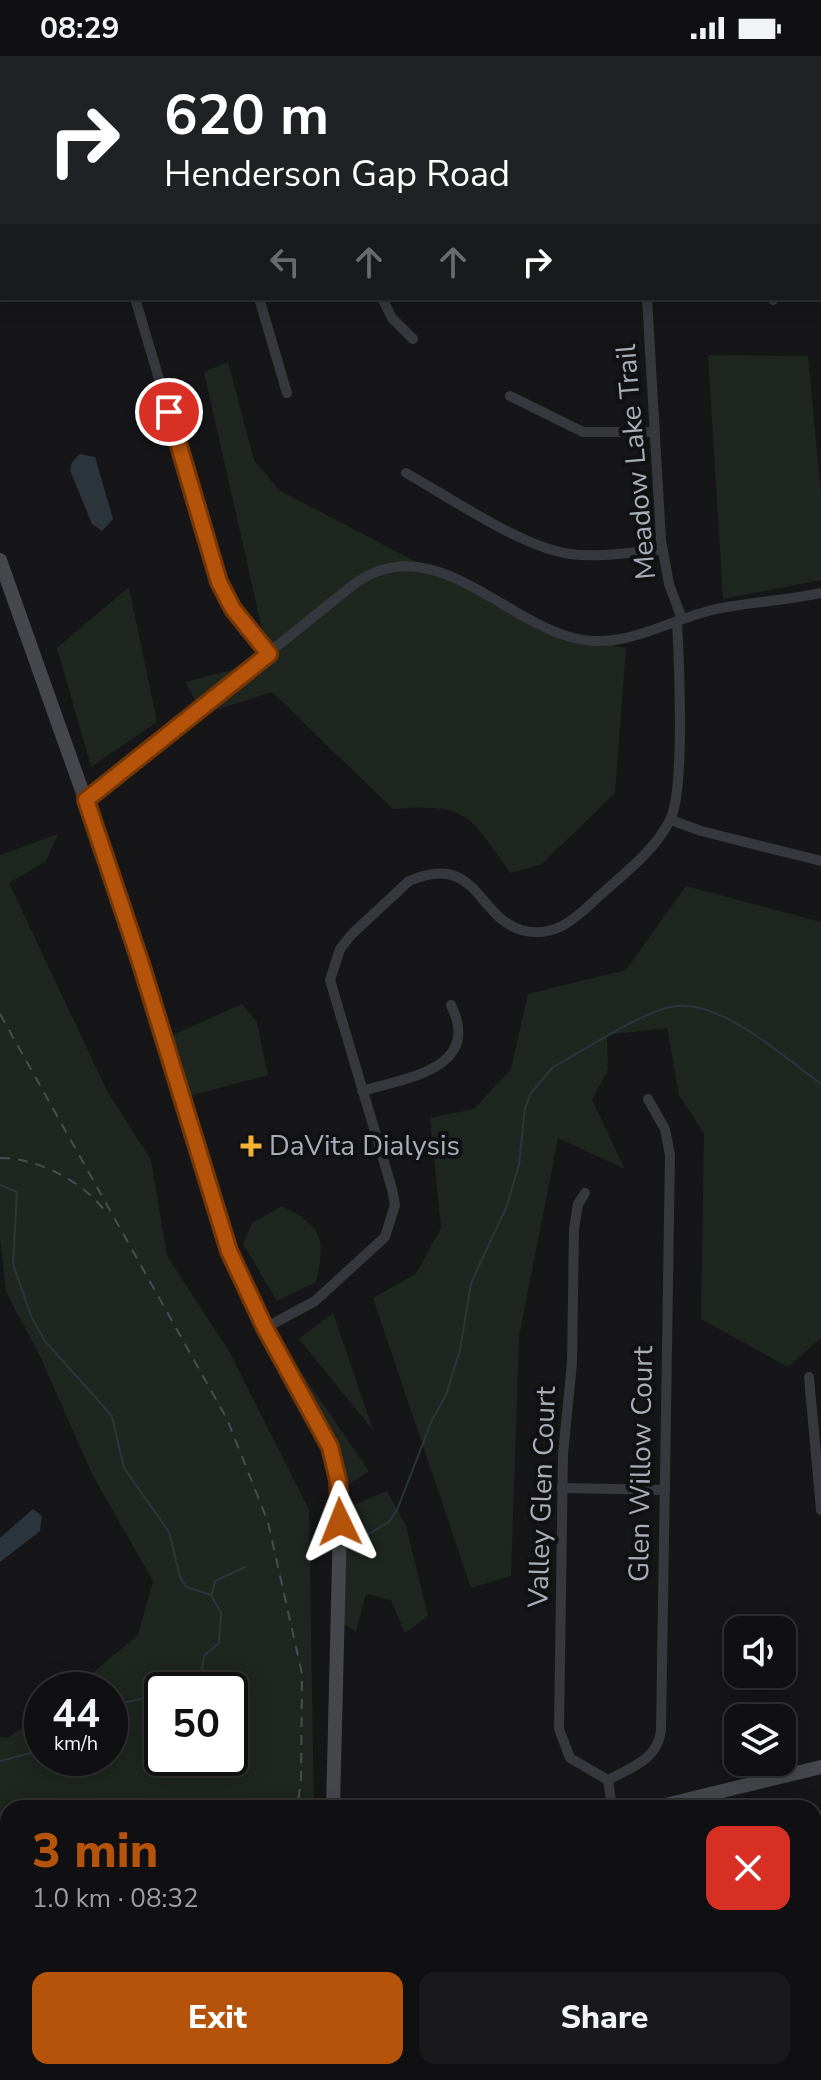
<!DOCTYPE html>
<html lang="en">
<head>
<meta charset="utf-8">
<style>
  :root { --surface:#101012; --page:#19191b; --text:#f1f3f6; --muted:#9c9d9f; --line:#303032; --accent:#b45309 }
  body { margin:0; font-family:"Nunito Sans",sans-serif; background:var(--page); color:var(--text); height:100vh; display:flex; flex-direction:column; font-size:30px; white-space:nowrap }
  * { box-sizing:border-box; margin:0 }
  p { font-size:26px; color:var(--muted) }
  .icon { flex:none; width:44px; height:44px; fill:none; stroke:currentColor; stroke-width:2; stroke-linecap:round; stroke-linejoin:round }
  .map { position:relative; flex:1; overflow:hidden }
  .drawer { position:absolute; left:0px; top:1744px; width:822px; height:280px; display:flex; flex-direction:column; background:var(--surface); border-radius:24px 24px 0 0; box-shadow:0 4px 20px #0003,0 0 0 2px var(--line) }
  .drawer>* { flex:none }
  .guide { position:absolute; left:0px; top:0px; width:822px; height:244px; box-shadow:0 4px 20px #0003,0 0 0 2px var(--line); background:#202124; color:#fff; overflow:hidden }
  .tools { position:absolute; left:724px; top:1560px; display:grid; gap:16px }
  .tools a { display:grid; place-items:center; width:72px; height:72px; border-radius:16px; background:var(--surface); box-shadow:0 4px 20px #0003,0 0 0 2px var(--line); font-size:40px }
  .speed { position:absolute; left:24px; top:1616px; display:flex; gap:16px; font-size:40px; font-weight:700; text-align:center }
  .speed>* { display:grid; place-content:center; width:104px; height:104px; border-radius:50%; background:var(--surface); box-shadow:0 4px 20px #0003,0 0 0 2px var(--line); line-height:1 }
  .speed small { font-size:20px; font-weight:400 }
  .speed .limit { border:4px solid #111; border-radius:12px; background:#fff; color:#111 }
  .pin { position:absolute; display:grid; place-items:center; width:68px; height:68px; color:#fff; margin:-34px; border:4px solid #fff; border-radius:50%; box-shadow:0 2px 8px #0007 }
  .me { position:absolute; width:88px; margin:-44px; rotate:358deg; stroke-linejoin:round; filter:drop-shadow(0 0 6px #0008) }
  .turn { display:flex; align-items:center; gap:28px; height:168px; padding:0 32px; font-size:36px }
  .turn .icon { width:104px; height:104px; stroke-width:2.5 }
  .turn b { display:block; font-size:56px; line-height:68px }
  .lanes { display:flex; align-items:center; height:76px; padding:0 32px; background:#0003; justify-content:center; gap:40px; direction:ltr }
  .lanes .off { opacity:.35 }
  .round { display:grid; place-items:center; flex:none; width:84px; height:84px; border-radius:16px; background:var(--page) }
  .head { display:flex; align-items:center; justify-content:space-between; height:136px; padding:0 32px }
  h1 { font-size:48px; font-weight:800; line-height:60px; color:var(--accent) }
  .cta { display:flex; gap:16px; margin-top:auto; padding:16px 32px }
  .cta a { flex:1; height:92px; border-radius:16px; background:var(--accent); color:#fff; font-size:32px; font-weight:800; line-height:92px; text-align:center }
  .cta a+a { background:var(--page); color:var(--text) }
  .status { display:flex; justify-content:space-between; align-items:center; height:56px; padding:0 40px; background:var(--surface); direction:ltr }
  .status svg { height:22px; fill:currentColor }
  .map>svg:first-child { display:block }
</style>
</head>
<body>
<div class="status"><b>08:29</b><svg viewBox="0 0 49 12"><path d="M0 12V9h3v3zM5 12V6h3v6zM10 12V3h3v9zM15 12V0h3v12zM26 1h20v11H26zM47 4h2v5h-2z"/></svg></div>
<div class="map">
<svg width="821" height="2024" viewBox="0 0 821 2024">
  <rect width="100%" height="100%" fill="#161618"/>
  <g fill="#1e261f" fill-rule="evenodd">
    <polygon points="708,299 808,300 821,438 821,524 723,543"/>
    <path d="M 228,306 L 254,404 L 279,434 L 548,575 L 626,592 L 615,737 L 542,808 L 511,817 C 467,758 470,748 393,753 L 272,636 L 202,658 L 186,626 L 269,604 L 204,316 Z"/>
    <polygon points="129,531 157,666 91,711 57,592"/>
    <path d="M 58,778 L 46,805 L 9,827 L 107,1035 L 151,1104 L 167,1200 L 229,1295 L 309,1454 L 314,1752 L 8,1752 L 8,1882 L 0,1883 L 0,1681 L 8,1682 L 42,1658 L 42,1702 L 110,1702 L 110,1634 L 72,1634 L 138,1579 L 153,1525 L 93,1420 L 40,1300 L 6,1236 L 0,1181 L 0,799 ZM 162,1634 L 230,1634 L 230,1702 L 162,1702 Z"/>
    <polygon points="686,830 821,866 821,1282 788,1311 701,1263 704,1078 679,1039 667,972 607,979 608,1014 592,1044 625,1113 558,1082 519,1281 511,1520 471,1532 373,1242 416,1218 441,1172 430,1062 474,1053 511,1013 528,938 626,914"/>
    <polygon points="242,948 257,966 268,1019 189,1040 173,979"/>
    <path d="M 282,1150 C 323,1171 326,1182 316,1226 L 277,1245 L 243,1188 L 252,1167 Z"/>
    <polygon points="333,1257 373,1374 299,1283"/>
    <polygon points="297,1310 369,1415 347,1430 337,1387"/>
    <polygon points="387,1435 406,1470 428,1560 405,1577 391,1544 366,1538 356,1575 343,1568 348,1451"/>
    <polygon points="115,2016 233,2016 231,2024 113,2024"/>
  </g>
  <g fill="#2c353c">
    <polygon points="80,398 95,401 113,463 102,475 92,468 70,414 72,406"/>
    <polygon points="33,1453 42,1460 40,1475 0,1506 0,1482"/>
  </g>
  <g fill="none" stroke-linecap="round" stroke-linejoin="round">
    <g stroke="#2c353c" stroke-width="2">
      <polyline points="779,0 781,2"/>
      <polyline points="820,41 821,42"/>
      <path d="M 0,1129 L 17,1136 L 13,1208 L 31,1260 L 45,1285 L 112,1360 L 124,1412 L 169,1476 L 180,1521 L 186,1531 L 211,1539 L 221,1557 L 219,1587 L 204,1600 C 201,1616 202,1630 182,1634"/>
      <path d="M 352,1473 L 367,1479 L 389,1466 L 397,1454 L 432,1364 L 446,1339 L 460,1294 L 471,1227 L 506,1152 L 519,1109 L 525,1052 L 531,1037 L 553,1011 C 584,995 643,954 676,950 C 723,945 784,1001 821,1028"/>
      <polyline points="311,1486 328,1480"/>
      <polyline points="212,1538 215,1525 245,1511"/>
      <polyline points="110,1650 162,1638"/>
      <polyline points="0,1705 42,1694"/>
    </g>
    <g stroke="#37383d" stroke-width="10">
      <polyline points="64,0 64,2"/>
      <polyline points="187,0 188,2"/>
      <polyline points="309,0 309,2"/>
      <polyline points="438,0 438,2"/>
      <polyline points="610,0 611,2"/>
      <polyline points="255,2 257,0"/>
      <polyline points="820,169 821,169"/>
      <polyline points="135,242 219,526 233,553 269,598"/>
      <polyline points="259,242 287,337"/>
      <polyline points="382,242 392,262 413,283"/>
      <polyline points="647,242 661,484 669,528 682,563"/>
      <polyline points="772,242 773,244"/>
      <polyline points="510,340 583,376 654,376"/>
      <path d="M 406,417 C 451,442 521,491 570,498 C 600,502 632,496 662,494"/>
      <path d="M 86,744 L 353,529 C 429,472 499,561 570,581 C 622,596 663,566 712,554 C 748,546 785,545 821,537"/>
      <polyline points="671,764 701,775 821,805"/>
      <path d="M 362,1035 C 408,1022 482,1012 451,949"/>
      <polyline points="585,1137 578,1148 574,1173 572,1307 563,1398 559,1673 570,1702 608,1724"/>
      <path d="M 265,1272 L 315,1245 L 385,1181 L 395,1149 L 392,1133 L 330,924 L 340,893 L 352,878 L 409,825 C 478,796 475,859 521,874 C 553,883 574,864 595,844 C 620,821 655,795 670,764 C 685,735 679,604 677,565"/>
      <polyline points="809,1321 821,1454"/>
      <polyline points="562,1432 665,1434"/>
      <path d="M 612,1752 L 608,1724 C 632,1711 657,1704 661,1675 L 670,1099 L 665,1073 L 648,1043"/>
    </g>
    <g stroke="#45474d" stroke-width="14">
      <polyline points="0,504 123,850 229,1195 265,1272 321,1369 336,1412 340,1466 333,1752"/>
      <polyline points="653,1752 821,1711"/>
      <polyline points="411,2016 416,2024"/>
      <polyline points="169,2024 221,2016"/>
    </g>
    <g stroke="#4a4c52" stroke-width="2" stroke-dasharray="10 8" stroke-linecap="butt">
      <polyline points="0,958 227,1363 268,1466 302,1618 301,1725 297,1752"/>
      <path d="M 0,1102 C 38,1102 82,1125 105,1155"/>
      <polyline points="237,2024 239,2016"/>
    </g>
  </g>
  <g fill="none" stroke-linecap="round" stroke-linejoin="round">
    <defs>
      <polyline id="route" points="169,356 219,526 233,553 269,598 86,744 141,908 229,1195 265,1272 330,1391 338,1424 340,1466"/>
    </defs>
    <use href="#route" stroke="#753606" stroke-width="20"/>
    <use href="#route" stroke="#b45309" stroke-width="14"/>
  </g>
  <path fill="#f2b134" stroke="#111113" stroke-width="3" d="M247 1078h8v8h8v8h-8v8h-8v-8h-8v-8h8z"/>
  <g text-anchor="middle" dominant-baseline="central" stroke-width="8" stroke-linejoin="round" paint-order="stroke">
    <g font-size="28" fill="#a8adb8" stroke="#111113">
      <text transform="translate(636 406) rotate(-95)">Meadow Lake Trail</text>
      <text transform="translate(641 1408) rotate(-89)">Glen Willow Court</text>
      <text transform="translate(542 1441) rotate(-88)">Valley Glen Court</text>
    </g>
    <g font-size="28" fill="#a8adb8" stroke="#111113" text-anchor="start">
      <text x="269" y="1090">DaVita Dialysis</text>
    </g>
  </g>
</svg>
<div class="tools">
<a><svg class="icon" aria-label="sound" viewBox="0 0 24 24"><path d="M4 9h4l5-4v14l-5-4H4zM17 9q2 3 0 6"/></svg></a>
<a><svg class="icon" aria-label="layers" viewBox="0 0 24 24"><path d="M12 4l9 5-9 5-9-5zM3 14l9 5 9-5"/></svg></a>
</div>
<div class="speed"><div>44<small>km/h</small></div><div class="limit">50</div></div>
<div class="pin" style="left:169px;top:356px;background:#d93025"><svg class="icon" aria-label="arrive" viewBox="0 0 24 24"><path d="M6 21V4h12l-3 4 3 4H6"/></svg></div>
<svg class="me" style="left:340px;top:1466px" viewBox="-20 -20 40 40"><path d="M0-17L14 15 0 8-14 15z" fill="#b45309" stroke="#fff" stroke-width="4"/></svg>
<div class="guide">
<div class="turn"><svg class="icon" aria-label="right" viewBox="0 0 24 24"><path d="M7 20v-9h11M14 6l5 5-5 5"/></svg><div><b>620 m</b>Henderson Gap Road</div></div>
<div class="lanes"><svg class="icon off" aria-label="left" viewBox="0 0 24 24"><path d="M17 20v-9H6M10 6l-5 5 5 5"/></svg><svg class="icon off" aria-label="ahead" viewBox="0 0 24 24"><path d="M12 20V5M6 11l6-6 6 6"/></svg><svg class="icon off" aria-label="ahead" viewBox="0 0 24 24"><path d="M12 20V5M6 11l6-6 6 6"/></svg><svg class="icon" aria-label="right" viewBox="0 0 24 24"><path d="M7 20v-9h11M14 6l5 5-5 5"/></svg></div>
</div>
<section class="drawer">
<div class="head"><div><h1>3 min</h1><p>1.0 km · 08:32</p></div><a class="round" style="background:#d93025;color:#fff"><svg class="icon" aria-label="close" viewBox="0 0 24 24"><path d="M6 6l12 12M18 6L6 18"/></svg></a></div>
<div class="cta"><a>Exit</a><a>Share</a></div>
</section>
</div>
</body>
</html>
